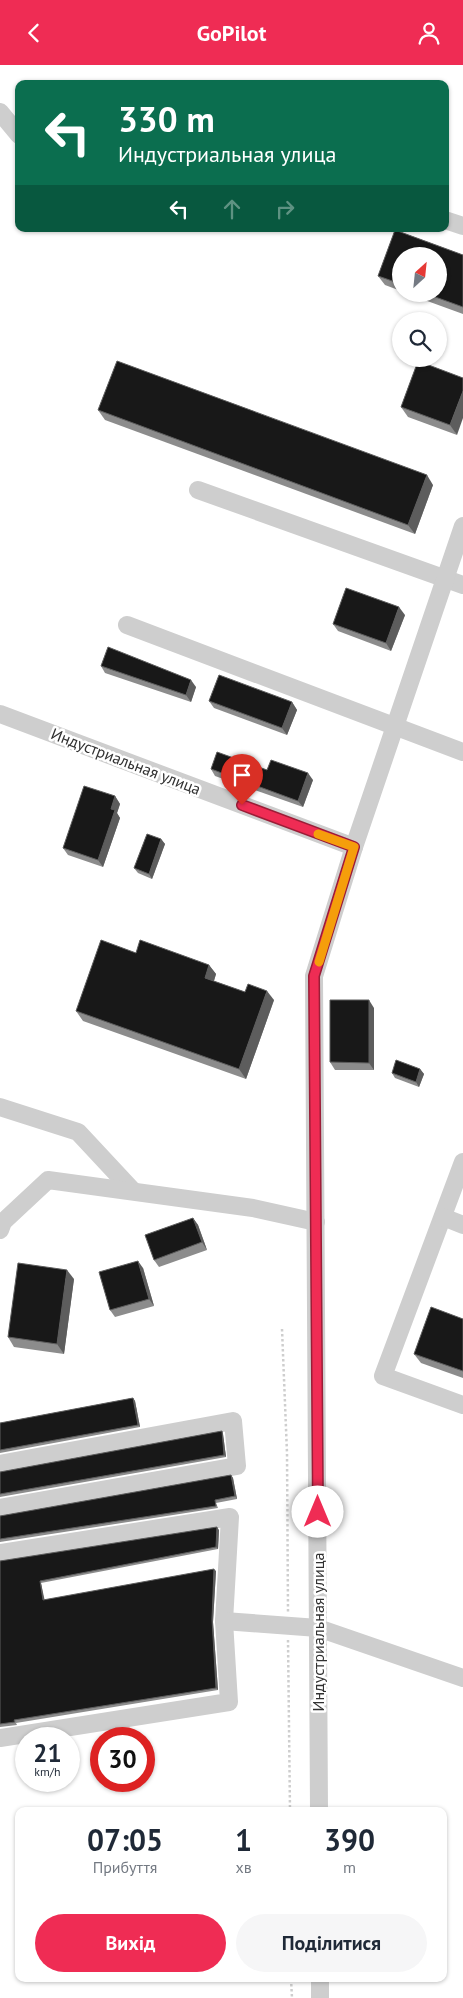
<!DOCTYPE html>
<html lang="uk">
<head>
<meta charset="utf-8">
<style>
  :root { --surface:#fff; --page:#f6f6f7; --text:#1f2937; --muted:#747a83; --accent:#ef2c54 }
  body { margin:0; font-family:"PT Sans",sans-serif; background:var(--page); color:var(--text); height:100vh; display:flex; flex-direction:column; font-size:19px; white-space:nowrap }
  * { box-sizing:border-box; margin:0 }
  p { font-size:16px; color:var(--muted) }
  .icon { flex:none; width:28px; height:28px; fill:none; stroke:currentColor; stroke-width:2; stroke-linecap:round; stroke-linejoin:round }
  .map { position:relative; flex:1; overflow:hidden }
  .details { position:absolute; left:15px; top:1742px; width:432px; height:175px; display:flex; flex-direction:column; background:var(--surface); border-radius:10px; box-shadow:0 1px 4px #0004 }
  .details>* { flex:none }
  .top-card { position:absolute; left:15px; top:15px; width:434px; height:152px; border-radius:10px; box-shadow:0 1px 4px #0004; background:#0b6e4f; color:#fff; overflow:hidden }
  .needle { width:32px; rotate:27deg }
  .controls { position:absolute; left:392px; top:182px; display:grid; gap:10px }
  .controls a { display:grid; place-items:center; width:55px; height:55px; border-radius:50%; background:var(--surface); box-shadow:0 1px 4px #0004; font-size:25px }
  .speed { position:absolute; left:15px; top:1662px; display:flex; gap:10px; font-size:25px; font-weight:700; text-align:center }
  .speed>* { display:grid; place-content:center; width:65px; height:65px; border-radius:50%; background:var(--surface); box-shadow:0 1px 4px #0004; line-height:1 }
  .speed small { font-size:12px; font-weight:400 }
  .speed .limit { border:8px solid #d22; background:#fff; color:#111 }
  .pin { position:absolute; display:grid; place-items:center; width:42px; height:42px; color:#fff; margin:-51px -21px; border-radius:50% 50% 50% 0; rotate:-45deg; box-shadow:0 0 5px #0007 }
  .pin .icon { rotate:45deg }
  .me { position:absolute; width:55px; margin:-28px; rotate:0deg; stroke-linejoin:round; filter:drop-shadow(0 0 4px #0008) }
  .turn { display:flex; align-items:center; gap:18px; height:105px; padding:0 20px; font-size:22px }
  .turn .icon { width:65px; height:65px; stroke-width:2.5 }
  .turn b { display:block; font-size:35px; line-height:42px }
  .lanes { display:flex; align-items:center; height:48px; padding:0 20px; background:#0003; justify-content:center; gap:25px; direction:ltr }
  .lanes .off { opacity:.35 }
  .eta { display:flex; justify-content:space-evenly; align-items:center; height:85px; text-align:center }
  .eta b { font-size:30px; font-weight:600; line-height:35px }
  .cta { display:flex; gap:10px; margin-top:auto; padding:10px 20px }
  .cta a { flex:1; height:58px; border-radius:30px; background:var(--accent); color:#fff; font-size:20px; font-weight:600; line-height:58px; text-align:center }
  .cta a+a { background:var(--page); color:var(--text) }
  header { display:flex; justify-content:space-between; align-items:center; height:65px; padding:0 20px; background:var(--accent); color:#fff; font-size:22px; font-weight:600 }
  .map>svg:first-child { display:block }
</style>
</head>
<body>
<header><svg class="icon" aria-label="back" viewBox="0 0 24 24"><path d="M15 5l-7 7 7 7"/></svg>GoPilot<svg class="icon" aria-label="person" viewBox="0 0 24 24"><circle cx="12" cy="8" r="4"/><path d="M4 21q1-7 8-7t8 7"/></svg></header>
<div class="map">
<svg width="463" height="1933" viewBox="0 0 463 1933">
  <rect width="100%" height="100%" fill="#fff"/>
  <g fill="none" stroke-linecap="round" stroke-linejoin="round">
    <g stroke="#cecece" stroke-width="2.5" stroke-dasharray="2.5 2.5" stroke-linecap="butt">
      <polyline points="282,1264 287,1388 288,1547"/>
      <polyline points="288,1575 290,1746"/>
      <polyline points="291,1914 292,1933"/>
    </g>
    <g stroke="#cecece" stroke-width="18">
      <polyline points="0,47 19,70"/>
      <polyline points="445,155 463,161"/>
      <polyline points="198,425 463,520"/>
      <polyline points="127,560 463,687"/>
      <polyline points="0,649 354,782 314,911 319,1746"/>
      <polyline points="354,782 463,461"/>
      <polyline points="0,1042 78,1067 133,1126"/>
      <polyline points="463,1097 383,1311 463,1340"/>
      <polyline points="443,1152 463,1160"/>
      <polyline points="0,1165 3,1157 48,1115 253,1143 316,1157"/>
      <polyline points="0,1399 233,1356 237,1401 0,1443"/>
      <polyline points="0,1488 230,1452 224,1556 229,1637 0,1673"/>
      <polyline points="224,1556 318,1563 463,1613"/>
      <polyline points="320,1914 320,1933"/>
    </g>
  </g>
  <g fill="#8c8c8c">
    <polygon points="395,165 463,190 463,249 408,229 439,229 439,191 401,191 401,226 385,220 378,211"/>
    <polygon points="418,296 457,370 408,352 401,342"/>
    <polygon points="98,345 433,420 415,469 105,355"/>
    <polygon points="405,550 391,586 338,566 333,559"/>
    <polygon points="101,601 196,622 191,637 105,608"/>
    <polygon points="209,636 292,637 297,645 287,670 214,643"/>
    <polygon points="211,704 313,715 303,742 215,711"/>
    <polygon points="115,731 120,739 117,748 120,753 103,802 68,790 63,783"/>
    <polygon points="161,774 165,779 152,814 138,808 134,803"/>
    <polygon points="136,888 209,900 216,909 214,916 245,927 274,935 246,1014 83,956 76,946"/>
    <polygon points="374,943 374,1005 335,1005 330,997"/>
    <polygon points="420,1004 424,1009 419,1022 395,1013 392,1008"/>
    <polygon points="193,1153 198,1160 207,1185 159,1202 154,1195"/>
    <polygon points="143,1203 154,1241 115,1252 110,1245"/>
    <polygon points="74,1214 64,1289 14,1282 8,1272"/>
    <polygon points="463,1254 463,1313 421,1298 414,1289"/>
    <polygon points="133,1333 135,1336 140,1362 0,1388 0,1358"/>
    <polygon points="222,1366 223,1369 226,1392 0,1432 0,1407"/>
    <polygon points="231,1410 233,1413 237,1434 216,1438 218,1443 0,1477 0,1451"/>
    <polygon points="219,1465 218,1484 41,1518 44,1535 216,1506 213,1557 218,1625 16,1658 17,1660 0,1662 0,1496"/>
  </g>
  <g fill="#5d5d5d">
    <polygon points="463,326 463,353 457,370 450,360"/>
    <polygon points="427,410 433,420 415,469 408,460"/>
    <polygon points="399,542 405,550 391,586 386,578"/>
    <polygon points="191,615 196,622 191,637 186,630"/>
    <polygon points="292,637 297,645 287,670 282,663"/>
    <polygon points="308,708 313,715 303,742 298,736"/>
    <polygon points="115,731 120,739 117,748 120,753 103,802 98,795 111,744"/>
    <polygon points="161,774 165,779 152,814 149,809"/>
    <polygon points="209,900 216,909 212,922 205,913"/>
    <polygon points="267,926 274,935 246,1014 239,1004"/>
    <polygon points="369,935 374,943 374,1005 369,998"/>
    <polygon points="420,1004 424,1009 419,1022 416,1017"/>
    <polygon points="193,1153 198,1160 207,1185 202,1177"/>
    <polygon points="138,1196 143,1203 154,1241 149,1234"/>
    <polygon points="67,1205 74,1214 64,1289 57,1279"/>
    <polygon points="133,1333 135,1336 140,1362 138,1360"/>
    <polygon points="222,1366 223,1369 226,1392 224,1390"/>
    <polygon points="231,1410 233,1413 237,1434 235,1431"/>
    <polygon points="217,1462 219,1465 218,1484 216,1482"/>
    <polygon points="214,1504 216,1506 213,1557 218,1625 216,1623 212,1554"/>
    <polygon points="40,1516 41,1518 45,1537 43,1535"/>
  </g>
  <g fill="#181818" stroke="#5d5d5d">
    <polygon points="395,165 463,190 463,242 427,229 439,229 439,191 401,191 401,219 378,211"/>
    <polygon points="117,296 427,410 408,460 98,345"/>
    <polygon points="418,296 463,313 463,326 450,360 401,342"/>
    <polygon points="346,523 399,542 386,578 333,559"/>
    <polygon points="108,582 191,615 186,630 101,601"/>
    <polygon points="219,610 292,637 282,663 209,636"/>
    <polygon points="217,687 267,705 271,695 308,708 298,736 211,704"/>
    <polygon points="84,721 115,731 111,744 115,745 98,795 63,783"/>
    <polygon points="147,769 161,774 149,809 134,803"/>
    <polygon points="101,875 136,888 140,875 209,900 205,913 245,927 248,919 267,926 239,1004 76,946"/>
    <polygon points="330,935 369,935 369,998 330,997"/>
    <polygon points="396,995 420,1004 416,1017 392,1008"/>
    <polygon points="193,1153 202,1177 154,1195 145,1170"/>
    <polygon points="138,1196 149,1234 110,1245 99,1207"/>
    <polygon points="18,1198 67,1205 57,1279 8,1272"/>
    <polygon points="431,1242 463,1254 463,1306 414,1289"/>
    <polygon points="133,1333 138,1360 0,1385 0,1358"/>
    <polygon points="222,1366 224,1390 0,1429 0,1407"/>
    <polygon points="231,1410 235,1431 215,1435 216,1441 0,1474 0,1451"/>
    <polygon points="217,1462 216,1482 40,1516 43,1535 214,1504 212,1554 216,1623 14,1655 15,1657 0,1659 0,1496"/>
  </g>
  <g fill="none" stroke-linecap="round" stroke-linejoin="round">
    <defs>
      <polyline id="route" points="242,740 354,782 314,911 318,1447"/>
    </defs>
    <use href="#route" stroke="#9b1d37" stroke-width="12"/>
    <use href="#route" stroke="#ef2c54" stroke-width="9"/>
    <polyline stroke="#f59e0b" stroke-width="9" points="318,769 354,782 319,897"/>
  </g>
  <g text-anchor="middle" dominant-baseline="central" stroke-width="5" stroke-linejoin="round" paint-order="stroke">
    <g font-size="16" fill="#313131" stroke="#fff">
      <text transform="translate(126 696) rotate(21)">Индустриальная улица</text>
      <text transform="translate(318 1567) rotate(-90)">Индустриальная улица</text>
    </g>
  </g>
</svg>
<div class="controls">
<a><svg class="needle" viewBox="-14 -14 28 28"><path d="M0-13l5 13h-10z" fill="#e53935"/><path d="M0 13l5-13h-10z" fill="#747a83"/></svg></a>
<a><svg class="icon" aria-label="search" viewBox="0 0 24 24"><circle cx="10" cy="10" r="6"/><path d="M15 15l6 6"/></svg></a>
</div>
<div class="speed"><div>21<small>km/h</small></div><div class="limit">30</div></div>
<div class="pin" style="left:242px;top:740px;background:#d93025"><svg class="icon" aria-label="arrive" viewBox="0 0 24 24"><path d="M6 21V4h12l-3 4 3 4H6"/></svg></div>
<svg class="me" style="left:318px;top:1447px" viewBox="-20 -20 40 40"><circle r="19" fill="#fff"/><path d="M0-13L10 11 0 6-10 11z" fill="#ef2c54"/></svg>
<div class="top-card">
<div class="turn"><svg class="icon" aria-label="left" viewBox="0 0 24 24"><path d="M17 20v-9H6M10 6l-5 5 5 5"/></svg><div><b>330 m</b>Индустриальная улица</div></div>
<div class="lanes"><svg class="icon" aria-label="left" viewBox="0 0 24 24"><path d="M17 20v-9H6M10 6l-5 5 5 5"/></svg><svg class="icon off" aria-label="ahead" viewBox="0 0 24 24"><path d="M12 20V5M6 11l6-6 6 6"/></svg><svg class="icon off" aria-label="right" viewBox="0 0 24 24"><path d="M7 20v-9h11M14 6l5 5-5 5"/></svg></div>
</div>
<section class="details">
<div class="eta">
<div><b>07:05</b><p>Прибуття</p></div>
<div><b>1</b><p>хв</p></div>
<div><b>390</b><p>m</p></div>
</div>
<div class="cta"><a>Вихід</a><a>Поділитися</a></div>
</section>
</div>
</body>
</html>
